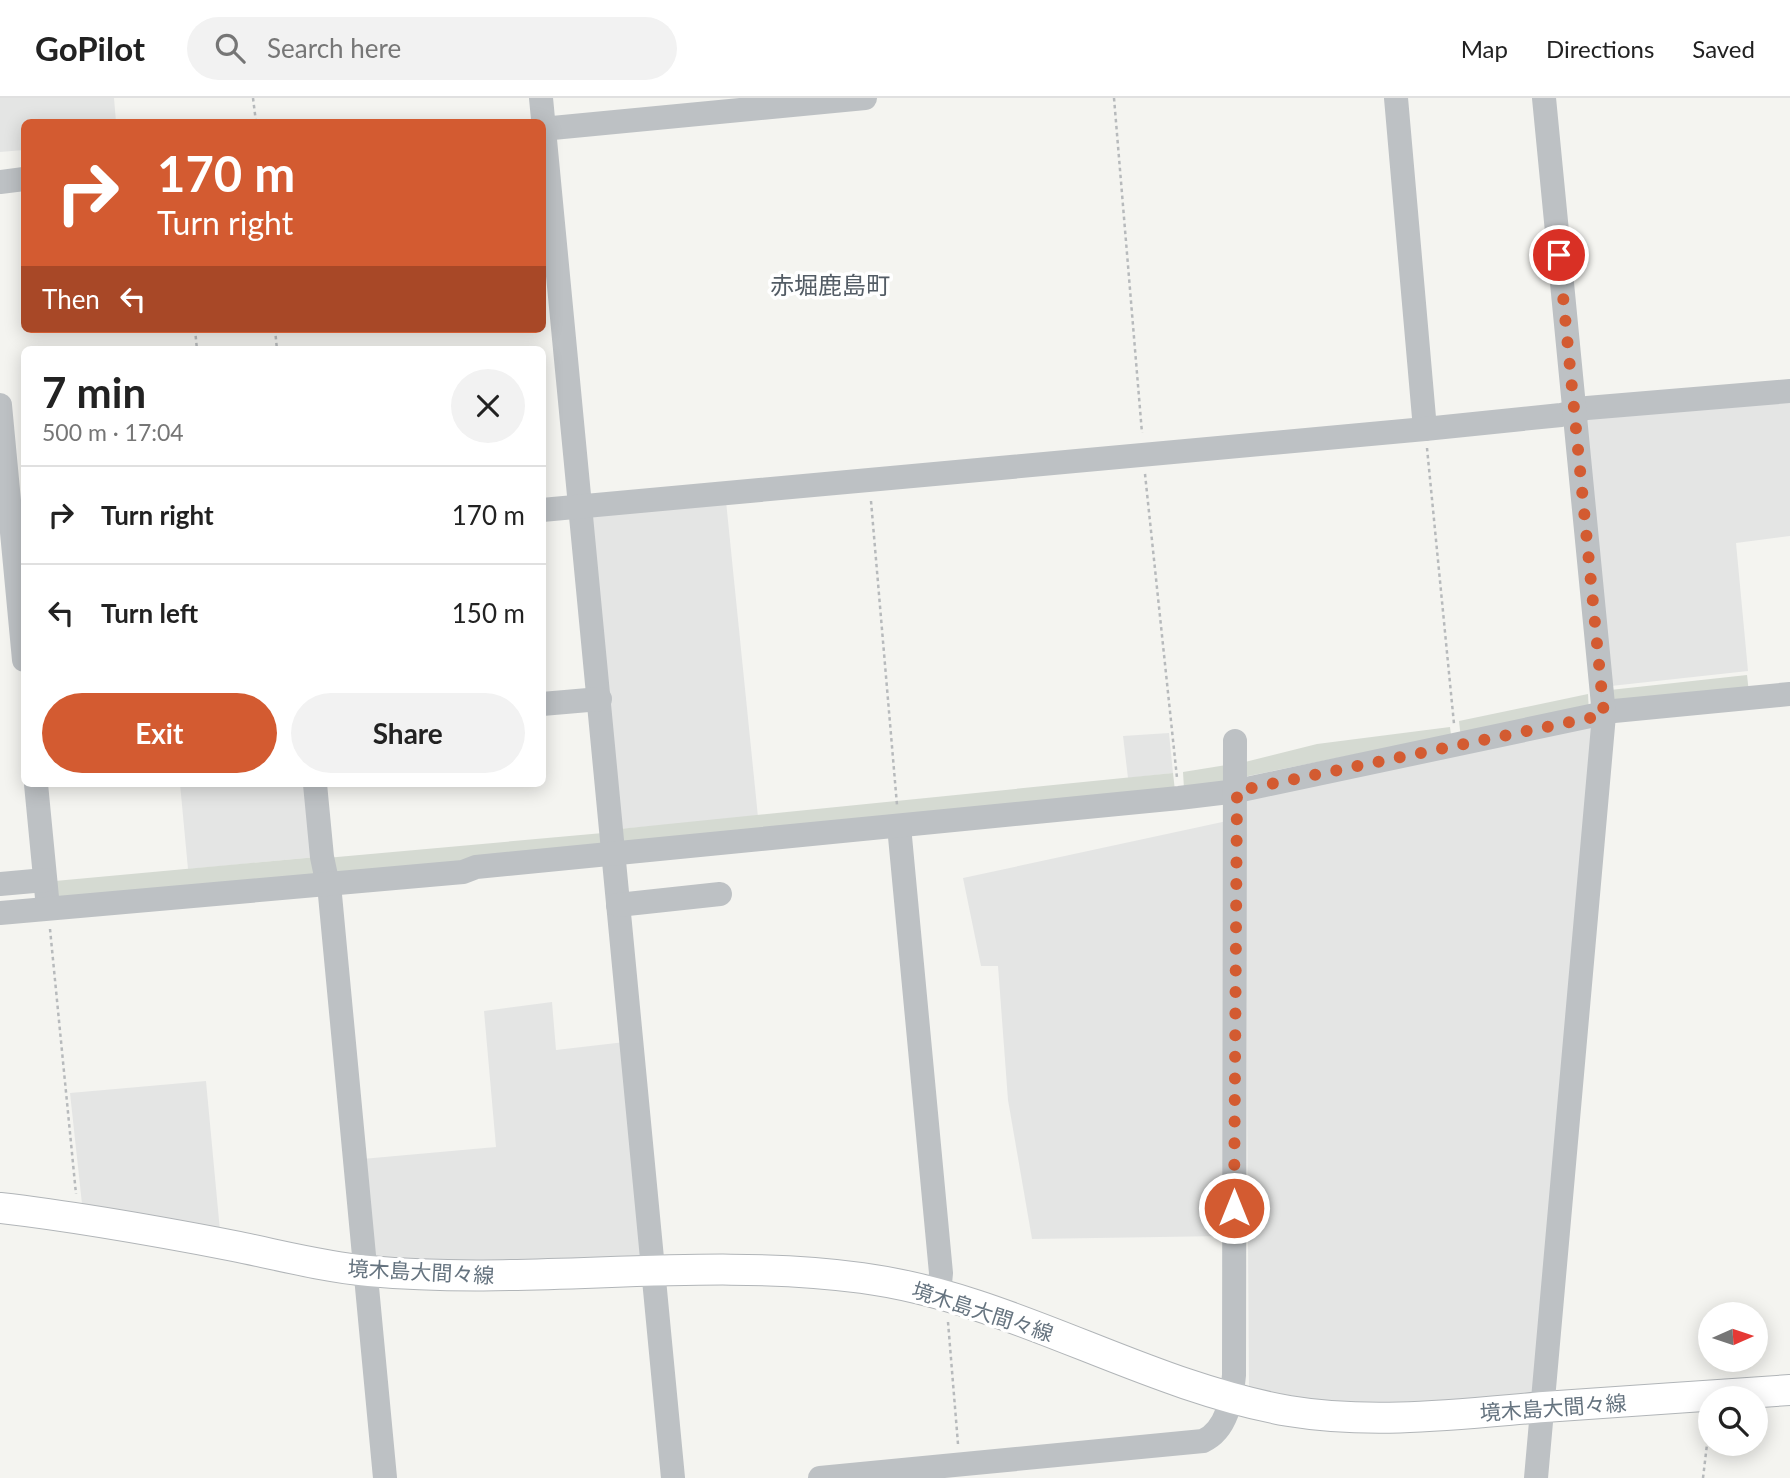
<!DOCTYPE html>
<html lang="en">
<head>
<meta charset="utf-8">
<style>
  :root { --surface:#fff; --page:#f2f2f2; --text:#222; --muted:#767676; --line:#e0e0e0; --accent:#d35b31 }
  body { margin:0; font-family:Lato,"Noto Sans JP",sans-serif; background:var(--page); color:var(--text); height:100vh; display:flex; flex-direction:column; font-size:26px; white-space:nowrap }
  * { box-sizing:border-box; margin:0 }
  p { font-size:23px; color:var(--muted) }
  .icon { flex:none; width:38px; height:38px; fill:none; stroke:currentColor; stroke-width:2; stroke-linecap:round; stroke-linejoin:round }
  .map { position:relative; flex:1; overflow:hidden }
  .sheet { position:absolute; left:21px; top:248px; width:525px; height:441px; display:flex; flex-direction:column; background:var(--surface); border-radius:10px; box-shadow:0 4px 18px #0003 }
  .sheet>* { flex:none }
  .top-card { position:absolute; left:21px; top:21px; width:525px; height:214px; border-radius:10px; box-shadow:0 4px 18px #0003; background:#d35b31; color:#fff; overflow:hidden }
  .needle { width:46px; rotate:87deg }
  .controls { position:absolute; left:1698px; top:1204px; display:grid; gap:14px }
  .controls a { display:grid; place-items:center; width:70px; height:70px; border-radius:50%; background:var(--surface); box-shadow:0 4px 18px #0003; font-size:35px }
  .pin { position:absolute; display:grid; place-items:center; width:60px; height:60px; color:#fff; margin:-30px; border:4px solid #fff; border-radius:50%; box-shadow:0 2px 7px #0007 }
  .me { position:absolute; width:77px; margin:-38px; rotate:0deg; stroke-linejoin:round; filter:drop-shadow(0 0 5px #0008) }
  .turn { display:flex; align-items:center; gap:24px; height:147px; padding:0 21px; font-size:32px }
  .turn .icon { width:91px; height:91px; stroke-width:2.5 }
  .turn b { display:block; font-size:49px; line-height:60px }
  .then { display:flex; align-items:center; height:66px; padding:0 21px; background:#0003; gap:14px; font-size:26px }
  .round { display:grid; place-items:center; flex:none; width:74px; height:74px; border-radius:37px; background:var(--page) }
  .head { display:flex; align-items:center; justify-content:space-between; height:119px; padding:0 21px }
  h1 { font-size:42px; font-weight:700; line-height:52px }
  .cta { display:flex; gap:14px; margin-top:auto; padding:14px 21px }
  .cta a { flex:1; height:80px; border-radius:42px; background:var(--accent); color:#fff; font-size:28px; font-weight:700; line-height:80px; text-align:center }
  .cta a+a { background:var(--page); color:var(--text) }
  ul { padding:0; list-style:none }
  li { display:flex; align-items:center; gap:21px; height:98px; padding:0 21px; border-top:2px solid var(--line) }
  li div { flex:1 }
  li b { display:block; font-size:26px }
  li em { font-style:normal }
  header { display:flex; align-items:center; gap:42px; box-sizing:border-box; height:98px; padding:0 35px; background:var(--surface); border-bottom:2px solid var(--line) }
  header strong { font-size:33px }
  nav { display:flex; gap:38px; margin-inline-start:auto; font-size:24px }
  .search { width:490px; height:63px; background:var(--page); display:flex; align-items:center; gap:18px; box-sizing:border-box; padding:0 24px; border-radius:38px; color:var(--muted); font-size:26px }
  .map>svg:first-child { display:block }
</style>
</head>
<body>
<header>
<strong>GoPilot</strong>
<div class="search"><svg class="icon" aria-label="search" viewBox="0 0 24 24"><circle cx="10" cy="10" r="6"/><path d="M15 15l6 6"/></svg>Search here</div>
<nav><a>Map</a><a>Directions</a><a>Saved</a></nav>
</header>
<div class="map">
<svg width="1790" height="1380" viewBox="0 0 1790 1380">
  <rect width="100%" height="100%" fill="#f4f4f0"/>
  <g fill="#e4e5e4">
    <polygon points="0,0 114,0 116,24 24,24 24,52 0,54"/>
    <polygon points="1790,300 1790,438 1736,445 1748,573 1611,588 1583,319"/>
    <polygon points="726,403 758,719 619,731 591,416"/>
    <polygon points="1597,625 1535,1302 1350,1308 1249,1290 1245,701"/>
    <polygon points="1169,635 1173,675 1128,680 1123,638"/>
    <polygon points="180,686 311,686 317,759 188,771"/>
    <polygon points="1227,723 1224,1138 1032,1141 1008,1002 998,868 981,868 963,780"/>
    <polygon points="552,904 556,952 625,944 645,1158 639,1164 376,1162 362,1061 496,1049 484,913"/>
    <polygon points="206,983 220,1133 82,1106 70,995"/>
  </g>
  <g fill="#d5dad2">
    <polygon points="1747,577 1749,595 1612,608 1610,592"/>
    <polygon points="1588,596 1589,615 1461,641 1459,623"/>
    <polygon points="1450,629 1451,637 1184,691 1183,674 1245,664 1317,646"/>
    <polygon points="1173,675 1175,693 621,751 619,731"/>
    <polygon points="603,735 605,751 332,777 326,760"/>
    <polygon points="317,759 323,780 58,804 55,783"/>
  </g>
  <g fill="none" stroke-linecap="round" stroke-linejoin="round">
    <defs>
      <path id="major" d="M 0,1110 C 79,1119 156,1133 234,1148 C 279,1157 324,1169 369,1173 C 532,1188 700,1158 862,1180 C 1012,1200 1141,1287 1289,1313 C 1373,1327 1460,1316 1544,1309 C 1626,1303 1708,1298 1790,1292"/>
    </defs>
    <use href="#major" stroke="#b1b5b8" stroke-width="32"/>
    <g stroke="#b7babc" stroke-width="2.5" stroke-dasharray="3.5 3.5" stroke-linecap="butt">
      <polyline points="253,0 256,24"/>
      <polyline points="1114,0 1142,335"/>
      <polyline points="195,231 197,252"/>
      <polyline points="275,231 277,252"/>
      <polyline points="1427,350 1454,626"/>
      <polyline points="1145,376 1177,680"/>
      <polyline points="871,403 897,707"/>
      <polyline points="50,831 76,1096"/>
      <polyline points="948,1224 958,1346"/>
      <polyline points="1703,1380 1710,1321"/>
    </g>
    <g stroke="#bdc1c4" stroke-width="24">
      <polyline points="541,0 673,1380"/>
      <polyline points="1396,0 1425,331"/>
      <polyline points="542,31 865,0"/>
      <polyline points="0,84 24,81"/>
      <polyline points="0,307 24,562"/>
      <polyline points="542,412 1425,331 1561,317 1587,310 1790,293"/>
      <polyline points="542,606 600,601"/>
      <polyline points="36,686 48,810"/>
      <polyline points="315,686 322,759 330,797 385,1380"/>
      <polyline points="899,728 941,1175 939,1195"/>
      <polyline points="0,786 45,782"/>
      <polyline points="618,807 720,796"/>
      <polyline points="0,815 463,774 476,769 1179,700 1237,693 1614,613 1790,596"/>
      <path d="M 820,1380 L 1203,1343 C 1227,1332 1232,1301 1234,1277 L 1235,643"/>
      <polyline points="1536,1380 1604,617 1544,0"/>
    </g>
    <use href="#major" stroke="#fff" stroke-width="30"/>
  </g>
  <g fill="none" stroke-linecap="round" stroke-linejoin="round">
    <polyline stroke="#d35b31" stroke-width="12" stroke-dasharray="0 21.6" points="1234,1110 1237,693 1604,617 1559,157"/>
  </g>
  <g text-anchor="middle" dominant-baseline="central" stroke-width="7" stroke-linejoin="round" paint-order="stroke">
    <g font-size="21" fill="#65737f" stroke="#fff">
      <text transform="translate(421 1173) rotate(3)">境木島大間々線</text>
      <text transform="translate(983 1213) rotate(18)">境木島大間々線</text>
      <text transform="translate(1553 1309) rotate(-4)">境木島大間々線</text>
    </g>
    <g font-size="24" fill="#535c65" stroke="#fff">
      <text x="830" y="186">赤堀鹿島町</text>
    </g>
  </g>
</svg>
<div class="controls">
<a><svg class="needle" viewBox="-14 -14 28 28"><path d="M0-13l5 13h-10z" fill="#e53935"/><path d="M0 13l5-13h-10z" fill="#767676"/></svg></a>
<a><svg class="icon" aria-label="search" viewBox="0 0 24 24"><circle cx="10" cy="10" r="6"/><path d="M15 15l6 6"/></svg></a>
</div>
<div class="pin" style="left:1559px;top:157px;background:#d93025"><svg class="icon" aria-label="arrive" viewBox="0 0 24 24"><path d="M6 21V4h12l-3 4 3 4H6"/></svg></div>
<svg class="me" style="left:1234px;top:1110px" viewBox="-20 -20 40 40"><circle r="17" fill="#d35b31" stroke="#fff" stroke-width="3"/><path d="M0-11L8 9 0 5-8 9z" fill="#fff"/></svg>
<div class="top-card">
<div class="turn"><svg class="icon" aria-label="right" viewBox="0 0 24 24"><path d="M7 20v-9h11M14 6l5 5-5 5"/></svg><div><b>170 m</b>Turn right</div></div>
<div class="then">Then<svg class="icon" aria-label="left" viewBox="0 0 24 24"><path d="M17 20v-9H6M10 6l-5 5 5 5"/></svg></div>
</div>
<section class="sheet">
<div class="head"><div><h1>7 min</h1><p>500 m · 17:04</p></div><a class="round"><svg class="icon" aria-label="close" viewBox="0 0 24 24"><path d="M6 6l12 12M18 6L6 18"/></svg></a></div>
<ul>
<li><svg class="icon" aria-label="right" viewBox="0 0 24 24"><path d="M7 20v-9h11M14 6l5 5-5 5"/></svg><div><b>Turn right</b></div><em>170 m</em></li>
<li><svg class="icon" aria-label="left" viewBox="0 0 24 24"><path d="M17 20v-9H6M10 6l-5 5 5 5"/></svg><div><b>Turn left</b></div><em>150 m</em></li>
</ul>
<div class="cta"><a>Exit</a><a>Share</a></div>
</section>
</div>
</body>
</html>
